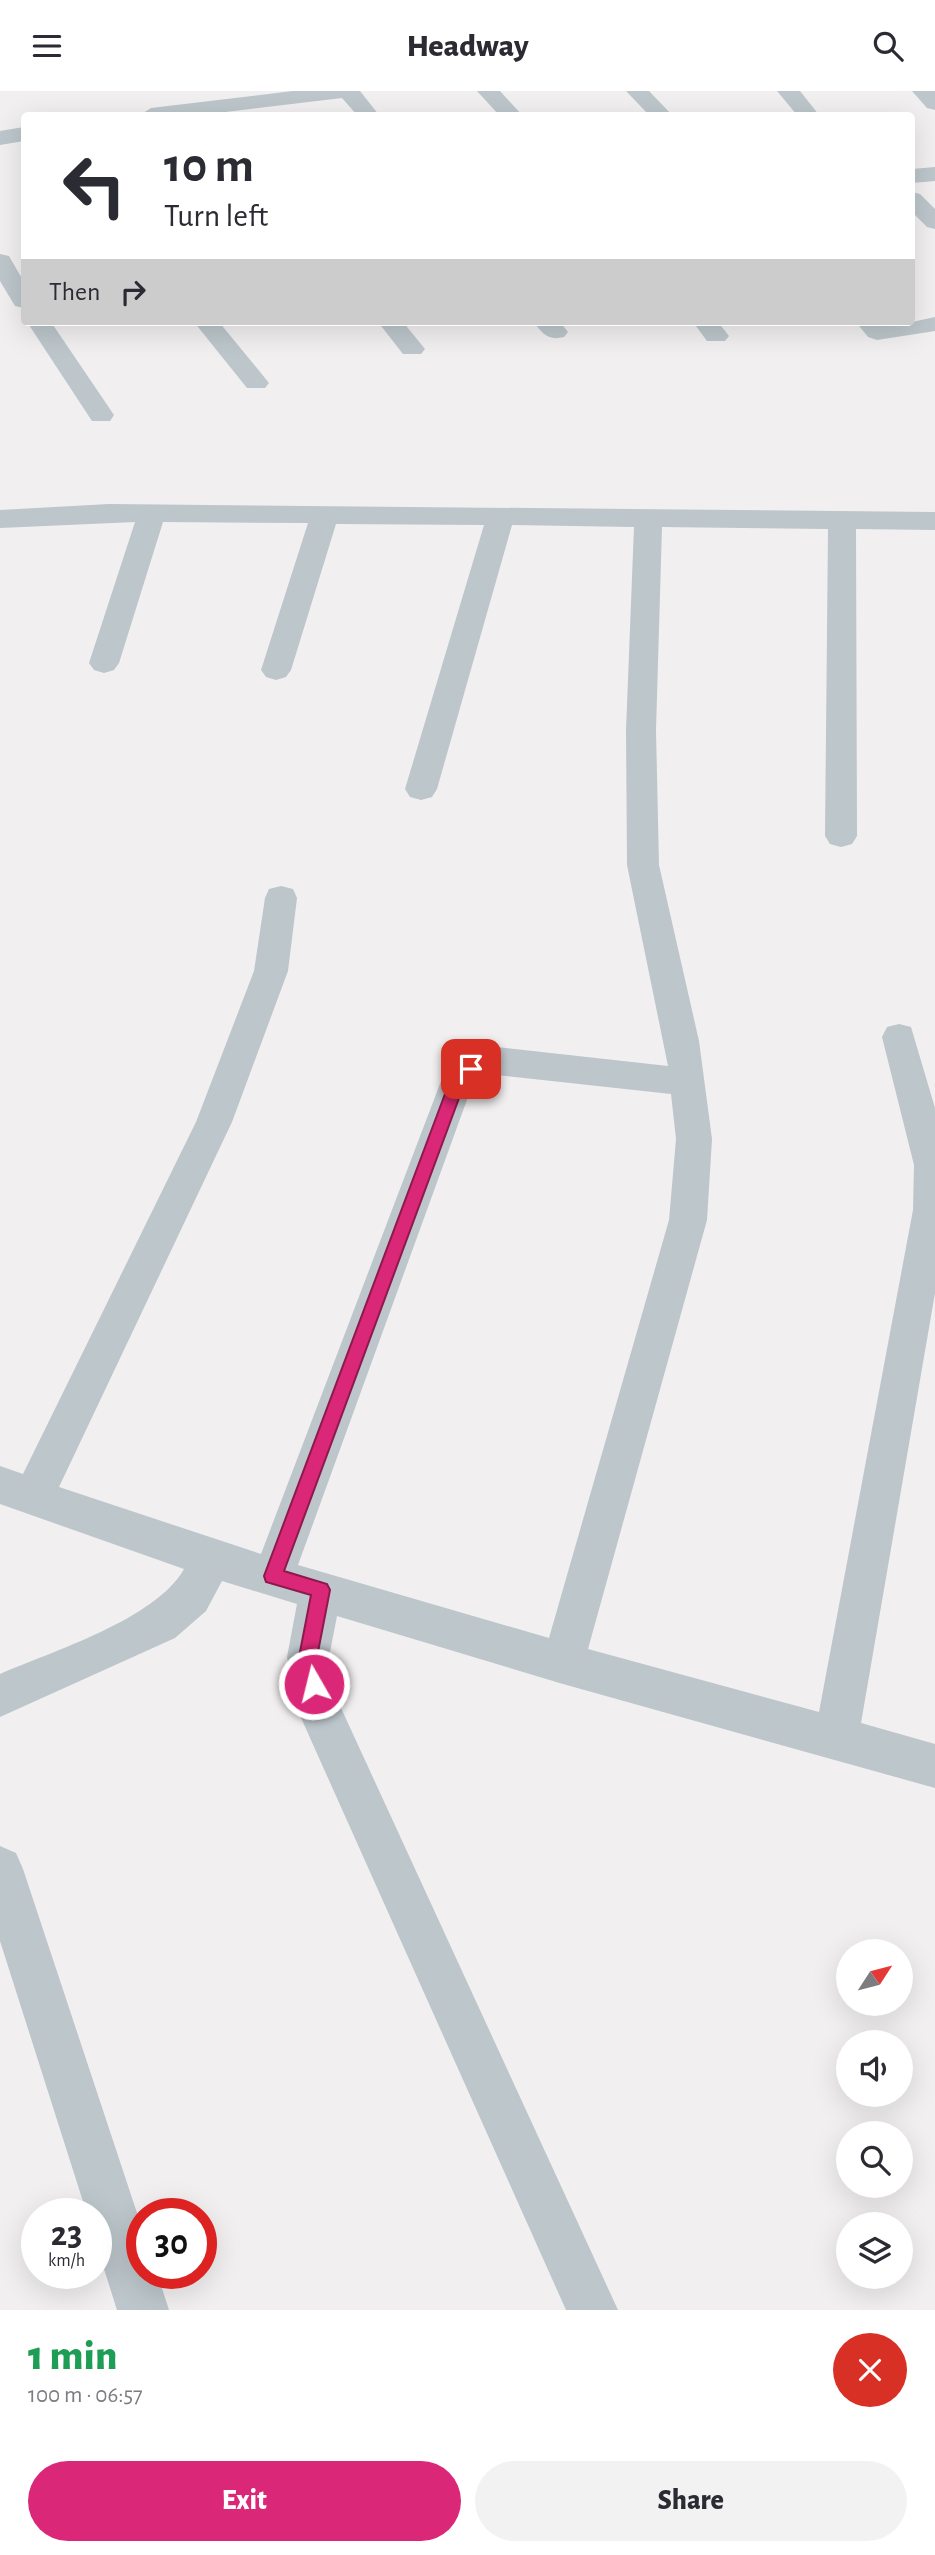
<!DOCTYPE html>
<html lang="en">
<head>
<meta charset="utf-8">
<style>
  :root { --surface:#fff; --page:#f2f2f3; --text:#2b2b33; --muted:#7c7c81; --accent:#db2777 }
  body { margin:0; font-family:"Alegreya Sans",sans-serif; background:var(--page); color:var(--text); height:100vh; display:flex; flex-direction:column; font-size:26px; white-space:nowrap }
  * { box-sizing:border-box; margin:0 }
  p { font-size:23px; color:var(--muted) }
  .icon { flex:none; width:38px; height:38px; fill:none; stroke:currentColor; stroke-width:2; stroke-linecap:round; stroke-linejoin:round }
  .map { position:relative; height:2219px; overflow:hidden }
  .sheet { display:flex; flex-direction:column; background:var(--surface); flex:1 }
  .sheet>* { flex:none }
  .banner { position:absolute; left:21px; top:21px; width:894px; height:214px; border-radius:7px; box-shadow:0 7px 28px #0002; background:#fff; color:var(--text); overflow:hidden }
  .needle { width:46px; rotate:54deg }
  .buttons { position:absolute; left:836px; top:1848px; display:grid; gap:14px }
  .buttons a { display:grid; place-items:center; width:77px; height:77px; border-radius:50%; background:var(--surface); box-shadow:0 7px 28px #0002; font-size:35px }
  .speed { position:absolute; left:21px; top:2107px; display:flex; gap:14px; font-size:35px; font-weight:700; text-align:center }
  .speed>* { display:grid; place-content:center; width:91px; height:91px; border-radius:50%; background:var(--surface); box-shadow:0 7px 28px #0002; line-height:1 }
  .speed small { font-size:18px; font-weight:400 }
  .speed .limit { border:10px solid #d22; background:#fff; color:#111 }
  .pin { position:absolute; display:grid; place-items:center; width:60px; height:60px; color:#fff; margin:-30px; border-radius:14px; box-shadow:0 4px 10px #0006 }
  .me { position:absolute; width:77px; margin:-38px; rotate:352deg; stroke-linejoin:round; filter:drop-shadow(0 0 5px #0008) }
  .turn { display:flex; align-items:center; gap:24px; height:147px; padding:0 28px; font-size:32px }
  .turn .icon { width:91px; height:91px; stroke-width:2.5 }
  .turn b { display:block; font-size:49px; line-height:60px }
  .then { display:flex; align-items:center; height:66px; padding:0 28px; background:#0003; gap:14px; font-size:26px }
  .round { display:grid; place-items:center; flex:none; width:74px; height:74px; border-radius:37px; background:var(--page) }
  .overview { display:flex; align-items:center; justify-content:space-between; height:119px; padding:0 28px }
  h1 { font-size:42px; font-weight:800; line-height:52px; color:#1e9e55 }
  .button { display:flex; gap:14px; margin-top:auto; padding:14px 28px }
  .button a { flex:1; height:80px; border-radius:42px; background:var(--accent); color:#fff; font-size:28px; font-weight:800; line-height:80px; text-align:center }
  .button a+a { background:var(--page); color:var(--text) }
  header { display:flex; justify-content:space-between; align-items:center; height:91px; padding:0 28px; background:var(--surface); font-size:32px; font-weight:800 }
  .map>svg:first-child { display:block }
</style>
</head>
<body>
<header><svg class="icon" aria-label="menu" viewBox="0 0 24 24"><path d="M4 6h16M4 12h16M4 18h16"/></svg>Headway<svg class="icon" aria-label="search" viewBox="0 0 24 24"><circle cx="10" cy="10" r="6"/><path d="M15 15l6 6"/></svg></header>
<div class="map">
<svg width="935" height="2219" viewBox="0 0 935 2219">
  <rect width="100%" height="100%" fill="#f1eff0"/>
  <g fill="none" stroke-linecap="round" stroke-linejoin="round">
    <g fill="#bcc6cb" fill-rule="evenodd">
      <polygon points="293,0 360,0 379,24 357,24 342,7 201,24 140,24 151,17"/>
      <polygon points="477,0 500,0 522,24 499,24"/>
      <polygon points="626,0 649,0 672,24 649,24"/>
      <polygon points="777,0 800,0 819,24 797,24"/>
      <polygon points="912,0 935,0 935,19 927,17"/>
      <polygon points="24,36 24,50 0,54 0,40"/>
      <polygon points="935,76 935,90 912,92 912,78"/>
      <polygon points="912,101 920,103 935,118 935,138 927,136 912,121"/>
      <polygon points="0,163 9,165 24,191 24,217 15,215 0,190"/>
      <polygon points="935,226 935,240 877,249 868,246 856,231 912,231"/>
      <polygon points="27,231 51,231 114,324 110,330 92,330"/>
      <polygon points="194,231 219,231 265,287 269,292 265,297 247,297"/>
      <polygon points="378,231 403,231 425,258 421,263 403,263"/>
      <path d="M 534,231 L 560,231 L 568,241 L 564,246 C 549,250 542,243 534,231 Z"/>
      <polygon points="693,231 718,231 729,245 725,250 707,250"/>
      <path d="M 109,413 L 935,421 L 935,439 L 856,438 L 857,745 L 852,753 L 841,756 L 830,753 L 825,745 L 828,438 L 662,436 L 656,639 L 659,774 L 699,950 L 712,1048 L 707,1129 L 588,1558 L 819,1621 L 913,1119 L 914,1074 L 882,946 L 887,936 L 899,933 L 911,936 L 935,1017 L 935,1202 L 861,1632 L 935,1653 L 935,1697 L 563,1593 L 337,1525 L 329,1566 L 341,1617 L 618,2219 L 566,2219 L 298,1620 L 287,1566 L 297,1513 L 222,1490 L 206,1520 L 175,1547 L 0,1626 L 0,1583 C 53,1560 156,1528 184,1478 L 0,1413 L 0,1375 L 23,1383 L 196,1031 L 254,880 L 265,807 L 269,798 L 281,795 L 293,798 L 297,807 L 288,880 L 232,1031 L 59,1396 L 261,1463 L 446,977 L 459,968 L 497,956 L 668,975 L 627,774 L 626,639 L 634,436 L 512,434 L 437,698 L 432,706 L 421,709 L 410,706 L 405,698 L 484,434 L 336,433 L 291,579 L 286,586 L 276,589 L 266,586 L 261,579 L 308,432 L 163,431 L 119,572 L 114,579 L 104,582 L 94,579 L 89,572 L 135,431 L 0,437 L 0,419 ZM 497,984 L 671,1003 L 676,1048 L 669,1129 L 549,1547 L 298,1474 L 472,995 Z"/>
      <polygon points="0,1755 16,1762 23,1778 142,2137 142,2182 157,2182 169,2219 117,2219 96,2153 96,2123 87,2123 0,1850"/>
    </g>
  </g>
  <polygon fill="#db2777" stroke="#8e194d" stroke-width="2" points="471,972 479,978 465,991 284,1480 327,1493 330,1499 317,1566 324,1593 321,1600 314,1602 307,1600 299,1566 311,1504 266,1491 264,1485 451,987"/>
</svg>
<div class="buttons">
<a><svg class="needle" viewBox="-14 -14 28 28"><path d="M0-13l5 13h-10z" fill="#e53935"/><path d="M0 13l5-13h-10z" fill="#7c7c81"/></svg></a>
<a><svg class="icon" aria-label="sound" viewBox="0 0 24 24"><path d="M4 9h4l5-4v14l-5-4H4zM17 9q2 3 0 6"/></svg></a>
<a><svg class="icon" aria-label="search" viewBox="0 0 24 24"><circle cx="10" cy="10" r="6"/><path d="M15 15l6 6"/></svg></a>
<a><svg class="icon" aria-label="layers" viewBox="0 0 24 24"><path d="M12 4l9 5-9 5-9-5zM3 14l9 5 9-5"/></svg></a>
</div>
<div class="speed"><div>23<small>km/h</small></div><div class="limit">30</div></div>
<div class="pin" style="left:471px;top:978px;background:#d93025"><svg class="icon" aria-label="arrive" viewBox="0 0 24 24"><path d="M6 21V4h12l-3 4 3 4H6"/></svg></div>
<svg class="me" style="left:314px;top:1593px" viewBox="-20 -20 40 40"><circle r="17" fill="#db2777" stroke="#fff" stroke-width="3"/><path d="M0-11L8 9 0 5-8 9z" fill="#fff"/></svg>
<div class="banner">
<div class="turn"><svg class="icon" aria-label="left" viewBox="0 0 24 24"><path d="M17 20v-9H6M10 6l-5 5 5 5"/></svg><div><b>10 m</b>Turn left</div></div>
<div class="then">Then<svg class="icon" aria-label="right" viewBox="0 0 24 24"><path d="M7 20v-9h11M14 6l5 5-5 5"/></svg></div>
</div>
</div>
<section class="sheet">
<div class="overview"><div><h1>1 min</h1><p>100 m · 06:57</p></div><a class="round" style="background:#d93025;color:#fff"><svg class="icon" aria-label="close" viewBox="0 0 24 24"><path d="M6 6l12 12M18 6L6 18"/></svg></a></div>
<div class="button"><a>Exit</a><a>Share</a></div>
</section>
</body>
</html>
